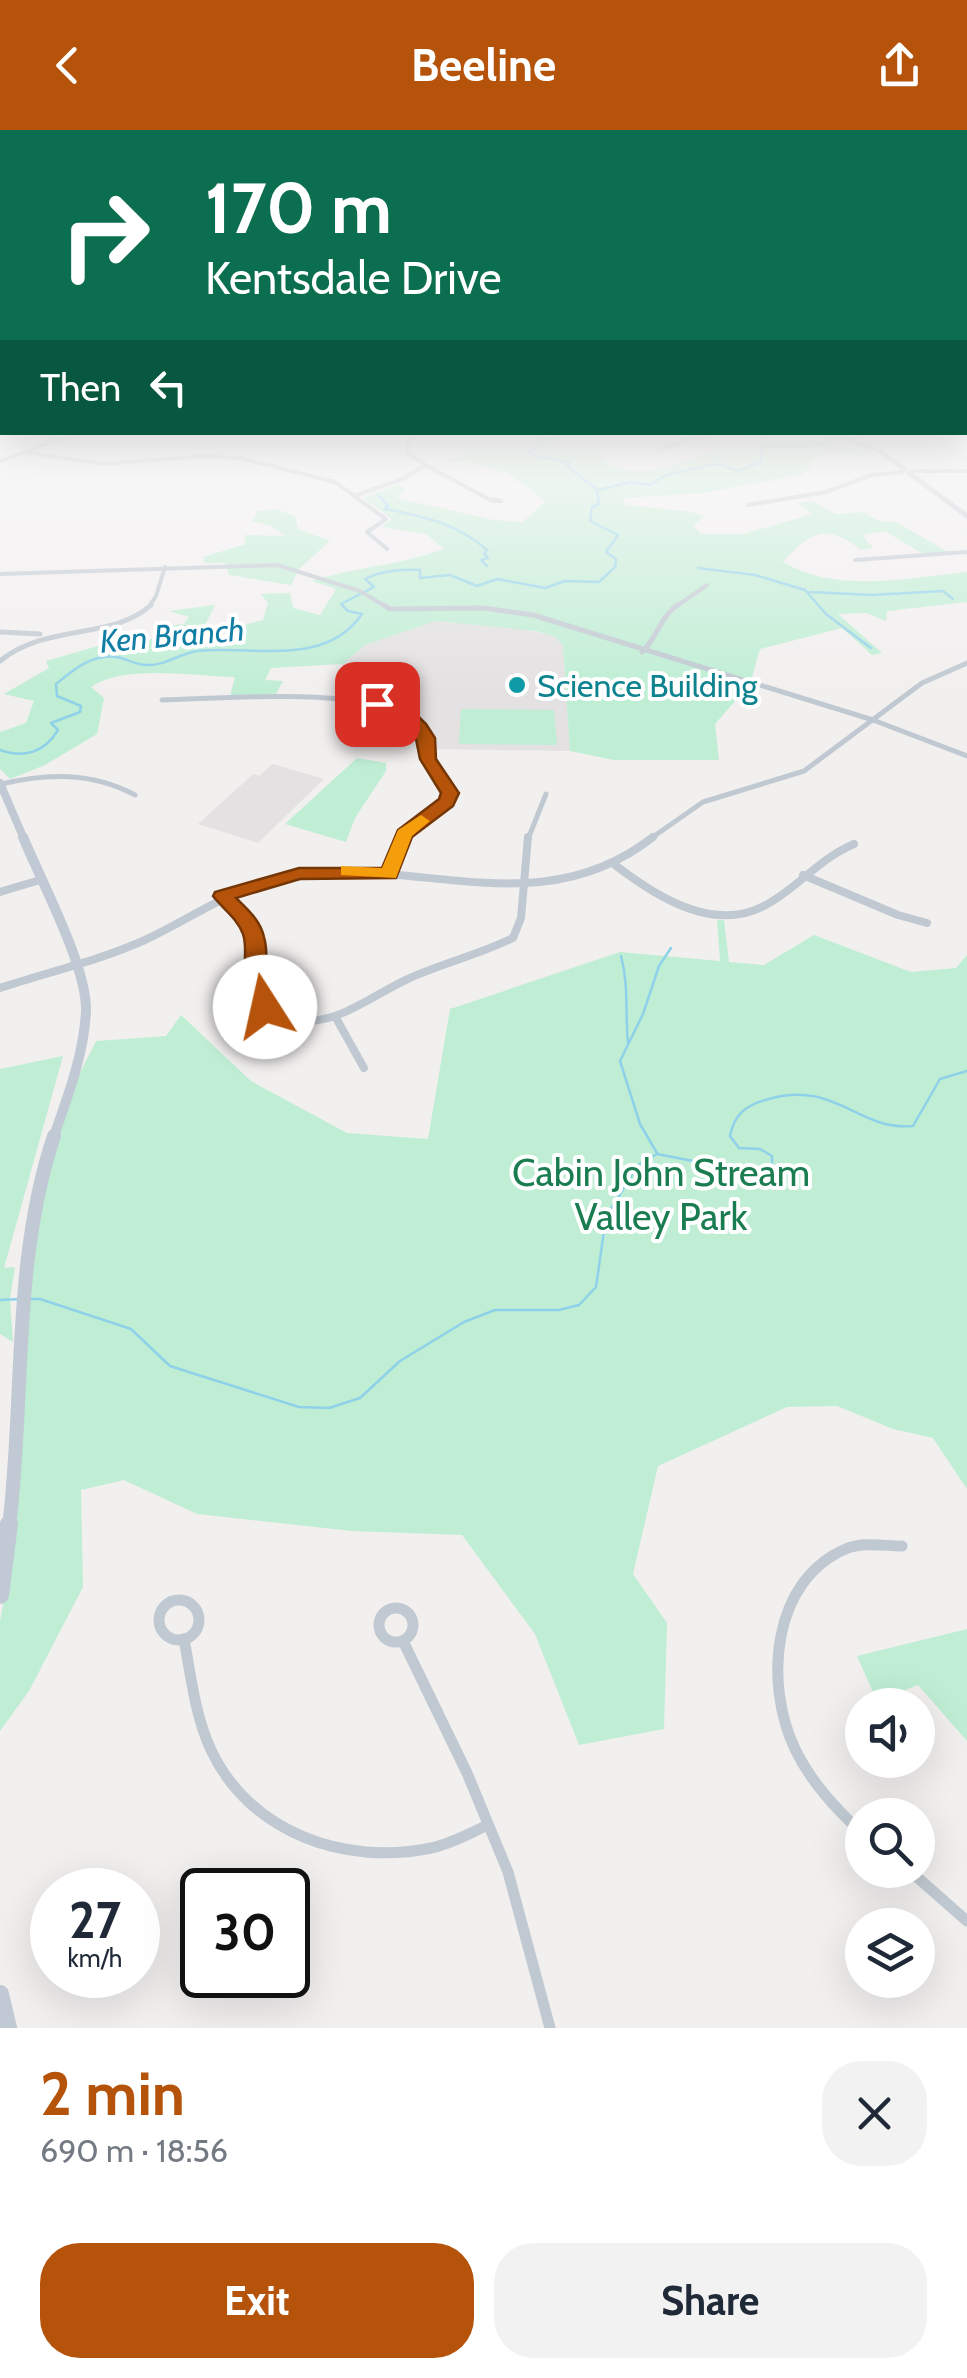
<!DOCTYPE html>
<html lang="en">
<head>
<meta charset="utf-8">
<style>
  :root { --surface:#fff; --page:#f2f2f3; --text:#1f2937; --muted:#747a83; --accent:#b45309 }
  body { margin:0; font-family:Cabin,sans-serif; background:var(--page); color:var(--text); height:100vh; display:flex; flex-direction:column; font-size:38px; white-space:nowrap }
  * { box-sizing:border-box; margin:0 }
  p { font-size:32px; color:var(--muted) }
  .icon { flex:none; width:55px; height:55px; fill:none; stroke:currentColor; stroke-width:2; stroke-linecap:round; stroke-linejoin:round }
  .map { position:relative; height:1898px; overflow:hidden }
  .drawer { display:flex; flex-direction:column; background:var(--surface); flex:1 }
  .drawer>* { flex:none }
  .top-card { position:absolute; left:0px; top:0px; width:968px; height:305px; box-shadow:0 10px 40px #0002; background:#0b6e4f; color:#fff; overflow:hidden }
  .controls { position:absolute; left:845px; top:1558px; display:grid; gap:20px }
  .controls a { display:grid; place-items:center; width:90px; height:90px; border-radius:50%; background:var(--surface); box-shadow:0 10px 40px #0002; font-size:50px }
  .speed { position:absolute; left:30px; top:1738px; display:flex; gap:20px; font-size:50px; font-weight:700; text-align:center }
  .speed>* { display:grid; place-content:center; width:130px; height:130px; border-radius:50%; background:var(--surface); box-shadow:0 10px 40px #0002; line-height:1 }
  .speed small { font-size:25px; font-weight:400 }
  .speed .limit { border:5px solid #111; border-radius:15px; background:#fff; color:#111 }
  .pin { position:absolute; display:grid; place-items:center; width:85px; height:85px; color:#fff; margin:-42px; border-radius:20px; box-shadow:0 5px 15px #0006 }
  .me { position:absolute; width:110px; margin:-55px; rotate:350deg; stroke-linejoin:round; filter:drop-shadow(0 0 8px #0008) }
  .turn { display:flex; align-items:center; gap:35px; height:210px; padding:0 40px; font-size:45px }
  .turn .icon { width:130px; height:130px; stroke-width:2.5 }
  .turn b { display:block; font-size:70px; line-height:85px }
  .then { display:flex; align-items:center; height:95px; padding:0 40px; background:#0003; gap:20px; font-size:38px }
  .round { display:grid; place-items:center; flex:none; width:105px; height:105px; border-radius:40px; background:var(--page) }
  .head { display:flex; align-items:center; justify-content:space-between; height:170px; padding:0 40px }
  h1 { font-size:60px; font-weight:700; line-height:75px; color:var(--accent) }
  .button { display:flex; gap:20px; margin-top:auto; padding:20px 40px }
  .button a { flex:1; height:115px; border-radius:40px; background:var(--accent); color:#fff; font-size:40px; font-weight:700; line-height:115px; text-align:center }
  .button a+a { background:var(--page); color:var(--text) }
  header { display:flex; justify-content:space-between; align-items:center; height:130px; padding:0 40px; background:var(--accent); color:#fff; font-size:45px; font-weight:700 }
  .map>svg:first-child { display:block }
</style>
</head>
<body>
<header><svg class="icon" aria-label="back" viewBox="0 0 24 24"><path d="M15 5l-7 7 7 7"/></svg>Beeline<svg class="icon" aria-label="share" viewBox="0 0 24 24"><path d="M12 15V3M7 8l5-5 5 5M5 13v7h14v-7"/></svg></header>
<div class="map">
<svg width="967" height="1898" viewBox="0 0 967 1898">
  <rect width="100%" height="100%" fill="#f2efef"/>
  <g fill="#e3e1e1">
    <polygon points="436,491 512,497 555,506 563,514 570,621 427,619 421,598 392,577 335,571 343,534 365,515"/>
    <polygon points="273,634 324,649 258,713 198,694 253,644 259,646"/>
  </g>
  <g fill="#bfeed4">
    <path d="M 427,303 L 515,310 L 518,304 L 504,303 L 595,303 L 592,309 C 595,314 598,324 603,329 C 641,365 725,309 765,303 C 804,296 843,310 877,325 L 821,323 L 804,344 L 703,363 L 623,368 L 626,375 L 692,382 L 704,387 L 693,395 L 701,404 L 744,404 L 812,384 L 798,373 L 813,371 L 836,384 L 863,382 L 879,391 L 896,392 L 948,422 L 923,424 L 885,401 L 862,405 L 873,418 L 861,420 C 827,393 811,401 783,432 C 836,464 908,448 967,442 L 967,472 L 887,481 L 886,491 L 867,483 L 838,484 L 882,523 L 872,525 L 842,498 L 760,519 L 750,554 L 715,594 L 719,630 L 613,630 L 570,621 L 563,515 L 555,507 L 536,501 L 436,491 L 365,515 L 343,534 L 271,538 L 265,550 L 283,551 L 276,564 L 230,566 L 235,547 C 193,546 123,534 91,557 L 104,568 L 97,604 L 45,635 L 10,649 L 0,639 L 0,602 L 26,593 L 34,571 L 4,564 L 49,538 L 46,531 L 105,514 L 114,506 L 149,510 L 164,503 L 164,496 L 184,494 L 189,487 L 169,481 L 215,475 L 197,511 L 242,506 L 244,495 L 263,490 L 268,473 L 261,464 L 290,463 L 293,478 L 320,485 L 336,459 L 312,451 C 355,437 401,435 444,419 L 426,404 L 381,397 L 392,389 L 363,368 L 399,354 L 406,360 L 397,368 L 494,390 L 523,392 L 546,371 L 508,343 L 466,332 L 428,332 L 462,327 L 469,314 Z"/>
    <polygon points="276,379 295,386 298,399 330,411 300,438 291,455 229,445 225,433 205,433 203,427 246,414 244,405 285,406 272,396 252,391 258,381"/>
    <polygon points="461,579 554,580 557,615 459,614"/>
    <polygon points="357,628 386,633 386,641 355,688 346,712 285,694"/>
    <polygon points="717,790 724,790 729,832 764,835 814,805 911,842 956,838 967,825 967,1359 933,1308 893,1299 837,1276 787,1277 658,1336 633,1444 667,1493 664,1599 579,1615 535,1504 462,1405 352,1401 197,1384 124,1350 81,1360 83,1457 29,1561 0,1601 0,1491 10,1434 27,1128 61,981 96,911 166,906 181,885 251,951 347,1003 428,1009 450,879 620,822 720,831"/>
    <polygon points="63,926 4,1138 15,1137 10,1169 13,1212 0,1204 0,939"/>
    <polygon points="967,1499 967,1611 918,1555 877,1571 857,1526"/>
  </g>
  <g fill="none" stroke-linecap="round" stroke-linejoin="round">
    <g stroke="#8ed1e9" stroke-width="2.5">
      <polyline points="559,302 559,308 543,310 528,324 570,333 567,336 597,360"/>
      <polyline points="599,360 630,352 649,355 667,345 709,335 721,334 737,341 761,332 762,316 800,318 833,310"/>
      <path d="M 378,365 L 388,376 L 385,379 C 423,386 458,394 487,420 L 484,424 L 488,428 L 481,430 L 487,436"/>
      <polyline points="698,438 755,445 805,460 826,484 871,518"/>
      <polyline points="810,462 872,465 943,461 953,469"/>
      <path d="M 0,620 C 24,629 45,622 58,600 L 51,593 L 80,582 L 81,576 L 57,566 L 56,554 C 73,540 93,523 117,527 C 127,529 136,535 147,535 C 165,536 180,523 198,521 C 254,515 325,538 362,484 L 348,481 L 341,474 L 374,457 L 365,449 C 382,440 401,439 420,440 L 420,448 L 450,445 L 477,456 L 497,449 L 545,458 L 565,451 L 599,452 L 615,437 L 616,429 L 606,422 L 618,405 L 590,391 L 592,377 L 599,374 L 597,361"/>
      <path d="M 621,826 C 629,856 625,882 628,913"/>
      <polyline points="657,1023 640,994 620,931 643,884 659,836 671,818"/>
      <path d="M 28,1169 L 40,1169 L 131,1199 L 170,1236 L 299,1277 L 329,1278 L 360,1268 L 400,1231 L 464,1192 L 495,1180 L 559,1180 L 579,1175 L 596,1157 L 606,1087 L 638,1035 L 657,1024 L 760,1044 L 772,1040 L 772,1026 L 760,1019 L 739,1018 L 730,1006 C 734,985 745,976 765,970 C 835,948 856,1001 913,996 L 940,949 L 967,941"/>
      <polyline points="0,1170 20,1169"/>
    </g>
    <g stroke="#c0c9d1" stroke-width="4">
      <polyline points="660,319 710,302"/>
      <polyline points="24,322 103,334 204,326 240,328 335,352 386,389 367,402 387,419"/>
      <polyline points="426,335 492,371 501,371 493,369"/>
      <polyline points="912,341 966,341"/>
      <polyline points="354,366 403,349 426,335 408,323 407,314 415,302"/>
      <polyline points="748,375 826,362 872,345 902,342"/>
      <polyline points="855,430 967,422"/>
      <polyline points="0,444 277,435 360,461 388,478"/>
      <polyline points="148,478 156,466 165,437"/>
      <polyline points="674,478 707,455"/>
    </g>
    <g stroke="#c0c9d1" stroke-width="5">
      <polyline points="384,475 390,479 484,478 533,485 873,590 967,626"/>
      <polyline points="0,502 40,504"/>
      <path d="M 642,522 C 657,507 661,487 677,475"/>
      <path d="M 0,531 C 47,493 113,510 151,475"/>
      <path d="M 162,570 C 223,569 363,555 412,590 C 427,600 422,617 429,631 C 435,643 445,651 450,663 L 447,672 L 402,709"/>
      <path d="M 1,654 C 48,643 92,642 135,665"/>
      <polyline points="528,709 546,664"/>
      <polyline points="650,709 703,672 804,641 922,553 967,533"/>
    </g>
    <g stroke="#c0c9d1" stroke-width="8">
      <path d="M 615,735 C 658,768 718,806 771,772 C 801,754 821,728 854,714"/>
      <polyline points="389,744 403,707"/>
      <polyline points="803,745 898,785 927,793"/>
      <polyline points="0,762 40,750"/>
      <path d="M 222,766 C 253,794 257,825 255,865 C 271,880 286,892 310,891 C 346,889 378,862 410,848 C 444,833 480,824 513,808 L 521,788 L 528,707"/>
      <path d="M 0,858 C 48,842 98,831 145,810 C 199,785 245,748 306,743 C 428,732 545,792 653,707"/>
      <polyline points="336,888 364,938"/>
    </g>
    <g stroke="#c0c9d1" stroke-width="11">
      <circle cx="179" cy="1490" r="20"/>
      <circle cx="396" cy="1495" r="17"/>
      <path d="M 184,1509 C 191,1546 195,1586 211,1620 C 250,1703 345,1736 431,1718 C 451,1714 470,1703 488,1695"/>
      <polyline points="403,1511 467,1643 508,1742 550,1898"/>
      <path d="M 862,1703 C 835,1678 811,1652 795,1619 C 764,1554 771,1449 848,1418 C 865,1412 885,1416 902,1416"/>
      <polyline points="909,1740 967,1791"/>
    </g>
    <g stroke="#c0c9d1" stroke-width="5">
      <polyline points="830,302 880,321 904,339"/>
      <polyline points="909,343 967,386"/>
    </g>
    <polyline stroke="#c1c9d5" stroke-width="8" points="0,653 24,709"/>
    <path stroke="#c1c9d5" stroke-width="10" d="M 23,707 C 41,751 87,836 86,881 C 84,925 67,968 53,1009"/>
    <path stroke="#c1c9d5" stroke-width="14" d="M 9,1397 C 25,1266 12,1132 54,1006"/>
    <g stroke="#c1c9d5" stroke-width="18">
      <polyline points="0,1465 9,1394"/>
      <polyline points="0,1864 8,1898"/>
    </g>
    <polygon fill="#b0bdcd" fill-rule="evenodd" points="75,302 85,302 0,333 0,329"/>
  </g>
  <linearGradient id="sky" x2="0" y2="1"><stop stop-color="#84c0e8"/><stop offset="0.53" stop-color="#f9f8f8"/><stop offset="1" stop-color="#f9f8f8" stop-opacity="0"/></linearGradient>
  <rect width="967" height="564" fill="url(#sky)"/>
  <path fill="#b45309" stroke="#753606" stroke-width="2.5" d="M 377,569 L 416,584 L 426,594 L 435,608 L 436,629 L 459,663 L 453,676 L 412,707 L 396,748 L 300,749 L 236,768 C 248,780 260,790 264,807 C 272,835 256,849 275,877 L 265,885 C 229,874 252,830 243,804 C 237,788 223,779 213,766 L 215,762 L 299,738 L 382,738 L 398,700 L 439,669 L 441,663 L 420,629 L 414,599 L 405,591 L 371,577 L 371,570 Z"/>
  <polygon fill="#f59e0b" points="421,685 430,691 412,706 396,748 341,745 341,736 382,738 398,700"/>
  <circle fill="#0f9aa8" stroke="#fff" stroke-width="4" cx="517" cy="555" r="10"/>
  <g text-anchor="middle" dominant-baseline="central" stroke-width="8" stroke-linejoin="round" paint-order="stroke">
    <g font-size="32" font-style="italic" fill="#117ea6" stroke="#fff">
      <text transform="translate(172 505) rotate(-5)">Ken Branch</text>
    </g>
    <g font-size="32" fill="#0d838f" stroke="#fff" text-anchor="start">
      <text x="537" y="555">Science Building</text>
    </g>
    <g font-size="38" fill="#1a7c51" stroke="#fff">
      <text x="661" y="1042">Cabin John Stream<tspan x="661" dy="44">Valley Park</tspan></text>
    </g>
  </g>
</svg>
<div class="controls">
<a><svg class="icon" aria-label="sound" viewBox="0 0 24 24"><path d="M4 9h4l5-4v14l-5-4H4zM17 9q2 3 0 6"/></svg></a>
<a><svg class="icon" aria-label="search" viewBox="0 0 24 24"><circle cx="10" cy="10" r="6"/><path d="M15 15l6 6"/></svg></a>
<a><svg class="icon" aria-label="layers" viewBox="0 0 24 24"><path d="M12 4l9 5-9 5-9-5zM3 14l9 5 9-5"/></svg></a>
</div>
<div class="speed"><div>27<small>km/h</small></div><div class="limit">30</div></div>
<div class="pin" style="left:377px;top:574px;background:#d93025"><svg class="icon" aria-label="arrive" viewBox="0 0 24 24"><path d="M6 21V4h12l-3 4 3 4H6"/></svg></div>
<svg class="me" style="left:265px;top:877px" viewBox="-20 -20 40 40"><circle r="19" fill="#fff"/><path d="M0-13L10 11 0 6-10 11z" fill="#b45309"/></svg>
<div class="top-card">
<div class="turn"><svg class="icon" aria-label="right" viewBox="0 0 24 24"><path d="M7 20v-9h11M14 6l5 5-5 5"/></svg><div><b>170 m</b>Kentsdale Drive</div></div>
<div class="then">Then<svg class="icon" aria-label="left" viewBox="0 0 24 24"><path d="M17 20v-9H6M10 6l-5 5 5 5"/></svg></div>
</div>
</div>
<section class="drawer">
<div class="head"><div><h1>2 min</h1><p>690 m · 18:56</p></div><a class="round"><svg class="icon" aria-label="close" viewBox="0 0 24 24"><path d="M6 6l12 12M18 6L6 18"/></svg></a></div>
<div class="button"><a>Exit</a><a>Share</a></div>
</section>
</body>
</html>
